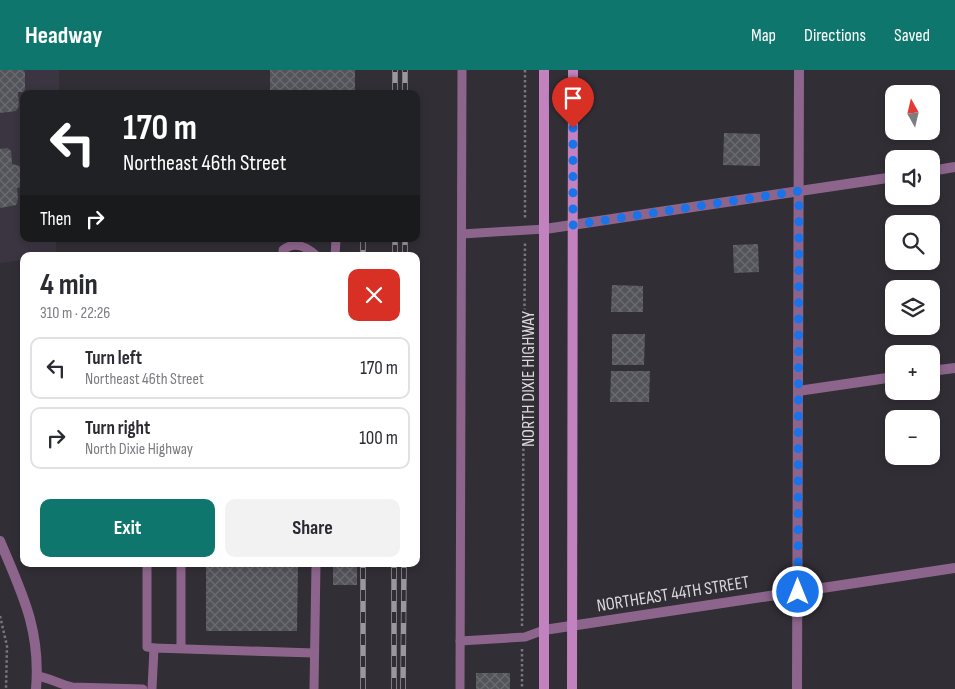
<!DOCTYPE html>
<html lang="en">
<head>
<meta charset="utf-8">
<style>
  :root { --surface:#fff; --page:#f2f2f3; --text:#2b2b33; --muted:#7c7c81; --line:#e1e1e2; --accent:#0f766e }
  body { margin:0; font-family:"Sofia Sans Condensed",sans-serif; background:var(--page); color:var(--text); height:100vh; display:flex; flex-direction:column; font-size:19px; white-space:nowrap }
  * { box-sizing:border-box; margin:0 }
  p { font-size:16px; color:var(--muted) }
  .icon { flex:none; width:28px; height:28px; fill:none; stroke:currentColor; stroke-width:2; stroke-linecap:round; stroke-linejoin:round }
  .map { position:relative; flex:1; overflow:hidden }
  .drawer { position:absolute; left:20px; top:182px; width:400px; height:315px; display:flex; flex-direction:column; background:var(--surface); border-radius:10px; box-shadow:0 2px 8px #0003 }
  .drawer>* { flex:none }
  .guide { position:absolute; left:20px; top:20px; width:400px; height:152px; border-radius:10px; box-shadow:0 2px 8px #0003; background:#202124; color:#fff; overflow:hidden }
  .needle { width:32px; rotate:352deg }
  .fabs { position:absolute; left:885px; top:15px; display:grid; gap:10px }
  .fabs a { display:grid; place-items:center; width:55px; height:55px; border-radius:10px; background:var(--surface); box-shadow:0 2px 8px #0003; font-size:25px }
  .pin { position:absolute; display:grid; place-items:center; width:42px; height:42px; color:#fff; margin:-51px -21px; border-radius:50% 50% 50% 0; rotate:-45deg; box-shadow:0 0 5px #0007 }
  .pin .icon { rotate:45deg }
  .me { position:absolute; width:55px; margin:-28px; rotate:0deg; stroke-linejoin:round; filter:drop-shadow(0 0 4px #0008) }
  .turn { display:flex; align-items:center; gap:18px; height:105px; padding:0 20px; font-size:22px }
  .turn .icon { width:65px; height:65px; stroke-width:2.5 }
  .turn b { display:block; font-size:35px; line-height:42px }
  .then { display:flex; align-items:center; height:48px; padding:0 20px; background:#0003; gap:10px; font-size:19px }
  .round { display:grid; place-items:center; flex:none; width:52px; height:52px; border-radius:10px; background:var(--page) }
  .summary { display:flex; align-items:center; justify-content:space-between; height:85px; padding:0 20px }
  h1 { font-size:30px; font-weight:700; line-height:38px }
  .action { display:flex; gap:10px; margin-top:auto; padding:10px 20px }
  .action a { flex:1; height:58px; border-radius:10px; background:var(--accent); color:#fff; font-size:20px; font-weight:700; line-height:58px; text-align:center }
  .action a+a { background:var(--page); color:var(--text) }
  ul { padding:0; list-style:none }
  li { display:flex; align-items:center; gap:15px; height:62px; margin:0 10px 8px; padding:0 10px; border:2px solid var(--line); border-radius:10px }
  li div { flex:1 }
  li b { display:block; font-size:19px }
  li em { font-style:normal }
  header { display:flex; align-items:center; gap:30px; box-sizing:border-box; height:70px; padding:0 25px; background:var(--accent); color:#fff }
  header strong { font-size:24px }
  nav { display:flex; gap:28px; margin-inline-start:auto; font-size:18px }
  .map>svg:first-child { display:block }
</style>
</head>
<body>
<header>
<strong>Headway</strong>
<nav><a>Map</a><a>Directions</a><a>Saved</a></nav>
</header>
<div class="map">
<svg width="955" height="619" viewBox="0 0 955 619">
  <defs>
    <pattern id="building-cross-hatch" width="8" height="8" patternUnits="userSpaceOnUse" patternTransform="scale(1.25)"><rect width="8" height="8" fill="#53535a"/><path d="M0 0l8 8M0 8l8-8" fill="none" stroke="#6b6b71"/></pattern>
  </defs>
  <rect width="100%" height="100%" fill="#312e35"/>
  <polygon fill="#3b3541" points="0,0 59,0 59,24 24,24 24,169 56,169 56,185 24,186 24,190 0,193"/>
  <g fill="url(#building-cross-hatch)">
    <polygon points="0,0 23,0 25,2 25,19 23,22 18,22 19,36 16,41 0,43"/>
    <rect x="270" y="0" width="85" height="24"/>
    <polygon points="724,63 760,64 760,96 723,95"/>
    <polygon points="7,78 11,81 12,94 24,97 24,116 17,118 18,129 16,135 0,138 0,79"/>
    <polygon points="758,174 759,202 734,203 733,175"/>
    <polygon points="612,215 643,216 643,242 611,242"/>
    <polygon points="612,264 645,264 644,295 612,295"/>
    <polygon points="611,301 650,301 649,332 610,332"/>
    <polygon points="206,494 298,494 297,561 206,561"/>
    <rect x="333" y="494" width="24" height="21"/>
    <rect x="476" y="603" width="34" height="16"/>
  </g>
  <g fill="none" stroke-linecap="round" stroke-linejoin="round">
    <g stroke="#79777c" stroke-width="2.5" stroke-dasharray="2.5 2.5" stroke-linecap="butt">
      <polyline points="525,0 525,148"/>
      <polyline points="0,546 7,576 6,619"/>
      <polyline points="522,556 525,171"/>
      <polyline points="522,579 522,619"/>
    </g>
    <g stroke="#8d658c" stroke-width="9">
      <polyline points="462,164 545,159"/>
      <path d="M 283,186 L 283,180 C 295,170 307,177 317,186"/>
      <polyline points="335,186 336,169"/>
      <polyline points="147,494 147,577 154,578"/>
      <polyline points="181,494 181,578"/>
      <polyline points="460,571 525,567 544,560"/>
      <path d="M 37,606 C 50,608 59,614 72,617 L 143,619"/>
      <polyline points="152,619 154,578 314,583"/>
      <polyline points="314,619 316,494"/>
      <polyline points="460,619 462,0"/>
    </g>
    <g stroke="#8d658c" stroke-width="10">
      <polyline points="931,101 955,97"/>
      <polyline points="545,159 894,107"/>
      <polyline points="931,301 955,298"/>
      <polyline points="798,321 894,307"/>
      <path d="M 0,471 C 22,523 41,560 36,619"/>
      <polyline points="544,560 955,498"/>
      <polyline points="797,619 799,0"/>
    </g>
    <g stroke="#c282c0" stroke-width="10">
      <polyline points="544,619 544,0"/>
      <polyline points="572,619 573,0"/>
    </g>
    <defs>
      <g id="rail">
        <polyline points="395,24 395,0"/>
        <polyline points="405,24 405,0"/>
        <polyline points="363,169 363,186"/>
        <polyline points="395,186 395,169"/>
        <polyline points="405,186 405,169"/>
        <polyline points="363,619 363,494"/>
        <polyline points="394,619 394,494"/>
        <polyline points="403,619 404,494"/>
      </g>
    </defs>
    <use href="#rail" stroke="#9a989d" stroke-width="5.5"/>
    <use href="#rail" stroke="#312e35" stroke-width="4" stroke-dasharray="11" stroke-linecap="butt"/>
  </g>
  <g fill="none" stroke-linecap="round" stroke-linejoin="round">
    <polyline stroke="#1a73e8" stroke-width="9" stroke-dasharray="0 16.2" points="573,58 573,155 799,121 798,522"/>
  </g>
  <g text-anchor="middle" dominant-baseline="central" stroke-width="5" stroke-linejoin="round" paint-order="stroke">
    <g font-size="18" fill="#dbd9dd" stroke="#312e35">
      <text transform="translate(528 309) rotate(-90)">NORTH DIXIE HIGHWAY</text>
      <text transform="translate(673 524) rotate(-9)">NORTHEAST 44TH STREET</text>
    </g>
  </g>
</svg>
<div class="fabs">
<a><svg class="needle" viewBox="-14 -14 28 28"><path d="M0-13l5 13h-10z" fill="#e53935"/><path d="M0 13l5-13h-10z" fill="#7c7c81"/></svg></a>
<a><svg class="icon" aria-label="sound" viewBox="0 0 24 24"><path d="M4 9h4l5-4v14l-5-4H4zM17 9q2 3 0 6"/></svg></a>
<a><svg class="icon" aria-label="search" viewBox="0 0 24 24"><circle cx="10" cy="10" r="6"/><path d="M15 15l6 6"/></svg></a>
<a><svg class="icon" aria-label="layers" viewBox="0 0 24 24"><path d="M12 4l9 5-9 5-9-5zM3 14l9 5 9-5"/></svg></a>
<a>+</a>
<a>−</a>
</div>
<div class="pin" style="left:573px;top:58px;background:#d93025"><svg class="icon" aria-label="arrive" viewBox="0 0 24 24"><path d="M6 21V4h12l-3 4 3 4H6"/></svg></div>
<svg class="me" style="left:798px;top:522px" viewBox="-20 -20 40 40"><circle r="17" fill="#1a73e8" stroke="#fff" stroke-width="3"/><path d="M0-11L8 9 0 5-8 9z" fill="#fff"/></svg>
<div class="guide">
<div class="turn"><svg class="icon" aria-label="left" viewBox="0 0 24 24"><path d="M17 20v-9H6M10 6l-5 5 5 5"/></svg><div><b>170 m</b>Northeast 46th Street</div></div>
<div class="then">Then<svg class="icon" aria-label="right" viewBox="0 0 24 24"><path d="M7 20v-9h11M14 6l5 5-5 5"/></svg></div>
</div>
<section class="drawer">
<div class="summary"><div><h1>4 min</h1><p>310 m · 22:26</p></div><a class="round" style="background:#d93025;color:#fff"><svg class="icon" aria-label="close" viewBox="0 0 24 24"><path d="M6 6l12 12M18 6L6 18"/></svg></a></div>
<ul>
<li><svg class="icon" aria-label="left" viewBox="0 0 24 24"><path d="M17 20v-9H6M10 6l-5 5 5 5"/></svg><div><b>Turn left</b><p>Northeast 46th Street</p></div><em>170 m</em></li>
<li><svg class="icon" aria-label="right" viewBox="0 0 24 24"><path d="M7 20v-9h11M14 6l5 5-5 5"/></svg><div><b>Turn right</b><p>North Dixie Highway</p></div><em>100 m</em></li>
</ul>
<div class="action"><a>Exit</a><a>Share</a></div>
</section>
</div>
</body>
</html>
